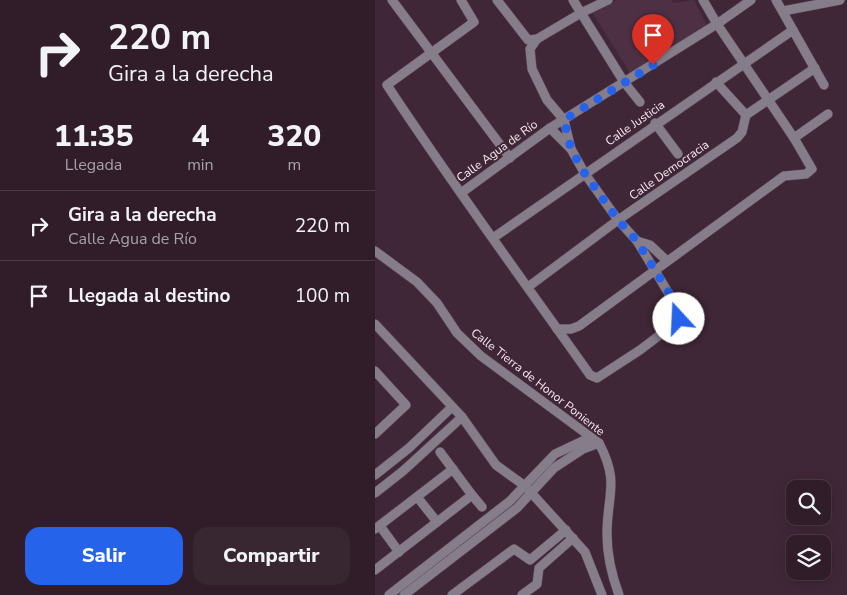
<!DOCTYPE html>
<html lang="es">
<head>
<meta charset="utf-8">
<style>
  :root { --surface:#301d29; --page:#382631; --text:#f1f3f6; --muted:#a8a2a8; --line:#4b3b46; --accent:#2563eb }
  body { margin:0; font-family:"Nunito Sans",sans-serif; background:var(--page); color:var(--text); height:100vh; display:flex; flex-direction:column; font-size:19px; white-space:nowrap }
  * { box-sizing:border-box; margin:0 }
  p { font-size:16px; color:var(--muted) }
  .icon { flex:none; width:28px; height:28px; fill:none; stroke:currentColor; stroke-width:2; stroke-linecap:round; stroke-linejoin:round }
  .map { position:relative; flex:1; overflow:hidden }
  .drawer { display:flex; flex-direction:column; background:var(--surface); width:375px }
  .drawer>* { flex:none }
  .top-card { background:#301d29; color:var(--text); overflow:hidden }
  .fabs { position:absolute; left:411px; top:480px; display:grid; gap:10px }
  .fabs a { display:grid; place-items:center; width:45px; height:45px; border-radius:10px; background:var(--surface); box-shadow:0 2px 12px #0003,0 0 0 1px var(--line); font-size:25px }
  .pin { position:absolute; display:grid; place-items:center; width:42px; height:42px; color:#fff; margin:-51px -21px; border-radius:50% 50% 50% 0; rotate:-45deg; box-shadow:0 0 5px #0007 }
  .pin .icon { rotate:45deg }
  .me { position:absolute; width:55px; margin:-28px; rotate:340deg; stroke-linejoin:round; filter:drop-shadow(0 0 4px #0008) }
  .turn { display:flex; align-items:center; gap:18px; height:105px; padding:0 25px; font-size:22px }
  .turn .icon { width:65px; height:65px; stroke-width:2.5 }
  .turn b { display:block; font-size:35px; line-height:42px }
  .eta { display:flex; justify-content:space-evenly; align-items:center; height:85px; text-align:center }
  .eta b { font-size:30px; font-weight:800; line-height:35px }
  .primary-button { display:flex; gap:10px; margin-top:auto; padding:10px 25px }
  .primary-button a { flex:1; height:58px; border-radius:15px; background:var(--accent); color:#fff; font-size:20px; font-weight:800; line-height:58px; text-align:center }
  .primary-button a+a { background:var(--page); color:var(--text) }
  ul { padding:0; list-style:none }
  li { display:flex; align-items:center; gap:15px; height:70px; padding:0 25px; border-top:1px solid var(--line) }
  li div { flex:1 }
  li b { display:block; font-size:19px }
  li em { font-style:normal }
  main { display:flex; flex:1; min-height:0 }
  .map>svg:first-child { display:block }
</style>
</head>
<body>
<main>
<section class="drawer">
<div class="top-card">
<div class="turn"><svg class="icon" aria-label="right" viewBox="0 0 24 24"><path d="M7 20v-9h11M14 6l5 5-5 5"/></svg><div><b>220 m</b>Gira a la derecha</div></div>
</div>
<div class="eta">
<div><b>11:35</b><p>Llegada</p></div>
<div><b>4</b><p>min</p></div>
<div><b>320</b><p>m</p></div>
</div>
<ul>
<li><svg class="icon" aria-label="right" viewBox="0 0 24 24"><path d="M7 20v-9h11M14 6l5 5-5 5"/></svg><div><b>Gira a la derecha</b><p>Calle Agua de Río</p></div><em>220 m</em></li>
<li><svg class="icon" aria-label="arrive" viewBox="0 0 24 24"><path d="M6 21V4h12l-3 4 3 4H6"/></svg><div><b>Llegada al destino</b></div><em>100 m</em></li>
</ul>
<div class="primary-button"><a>Salir</a><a>Compartir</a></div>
</section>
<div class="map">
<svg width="472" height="595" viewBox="0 0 472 595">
  <rect width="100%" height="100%" fill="#402737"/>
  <polygon fill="#4e3044" points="242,0 296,0 298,3 319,0 332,26 255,73 217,12"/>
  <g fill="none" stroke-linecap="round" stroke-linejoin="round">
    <defs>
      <g id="minor">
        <polyline points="17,0 135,158"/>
        <path d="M 86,0 L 99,22 L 12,85 C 77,184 147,279 215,375 L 222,378 L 265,350 L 302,322 L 305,312 L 262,241 L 243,220 L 210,174 L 196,149 L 189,120 L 172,100 L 157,69 L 155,49 L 162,39"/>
        <polyline points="122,0 153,40 162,39 206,13 233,0"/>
        <polyline points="198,0 249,82 265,102"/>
        <polyline points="401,0 449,85"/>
        <polyline points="408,11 465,0"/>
        <polyline points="341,82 371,115"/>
        <polyline points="280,123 303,154"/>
        <polyline points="175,128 196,149"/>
        <polyline points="419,138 453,114"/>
        <polyline points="86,193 175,128 342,24 376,0"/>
        <polyline points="118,238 418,30"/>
        <polyline points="262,241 275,245 291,260"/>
        <path d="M 0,251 L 42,282 L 62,303 L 82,333 L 106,356 L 224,443 C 245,483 232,494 232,534 C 232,554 237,576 244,595"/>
        <polyline points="153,287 243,220 362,138 367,132 371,115 440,68"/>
        <polyline points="0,324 87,417 121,465 150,486 210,552 227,595"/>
        <polyline points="182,329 196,329 204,326 409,176 431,174 437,169 419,138 342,24 328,0"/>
        <polyline points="0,371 31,405 0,434"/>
        <polyline points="0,475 34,448 77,407"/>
        <polyline points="0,493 28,471 87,417"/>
        <polyline points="97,495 107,507"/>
        <polyline points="43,498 62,522"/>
        <polyline points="5,526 24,552"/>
        <polyline points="0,529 78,469"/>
        <polyline points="0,570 97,495 65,452"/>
        <polyline points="14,595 135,501 180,454 216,437"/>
        <polyline points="29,595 142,508 179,468 208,449 224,443"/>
        <polyline points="77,595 139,549 155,560 191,530"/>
        <polyline points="147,595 162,584 164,568 198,538"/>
      </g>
    </defs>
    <use href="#minor" stroke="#5e4655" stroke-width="10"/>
    <use href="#minor" stroke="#857d89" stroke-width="9"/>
  </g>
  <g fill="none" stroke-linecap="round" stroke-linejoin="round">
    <polyline stroke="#2563eb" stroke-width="9" stroke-dasharray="0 16.2" points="278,65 189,120 196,149 210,174 243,220 262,241 304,309 304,319"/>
  </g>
  <g text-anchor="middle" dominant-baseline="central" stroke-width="4" stroke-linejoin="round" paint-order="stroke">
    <g font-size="12" fill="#f9e8f2" stroke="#402737">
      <text transform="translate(260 123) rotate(-35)">Calle Justicia</text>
      <text transform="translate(122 151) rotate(-36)">Calle Agua de Río</text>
      <text transform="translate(294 170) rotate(-35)">Calle Democracia</text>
      <text transform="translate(163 382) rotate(38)">Calle Tierra de Honor Poniente</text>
    </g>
  </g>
</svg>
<div class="fabs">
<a><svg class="icon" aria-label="search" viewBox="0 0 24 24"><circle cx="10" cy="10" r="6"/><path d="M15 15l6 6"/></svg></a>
<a><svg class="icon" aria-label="layers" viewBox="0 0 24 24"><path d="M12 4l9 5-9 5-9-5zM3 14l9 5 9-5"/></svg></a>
</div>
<div class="pin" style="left:278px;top:65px;background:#d93025"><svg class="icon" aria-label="arrive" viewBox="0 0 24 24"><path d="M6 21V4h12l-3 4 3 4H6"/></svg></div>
<svg class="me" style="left:304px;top:319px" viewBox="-20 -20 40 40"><circle r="19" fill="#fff"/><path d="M0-13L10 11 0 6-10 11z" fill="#2563eb"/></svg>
</div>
</main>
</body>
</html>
